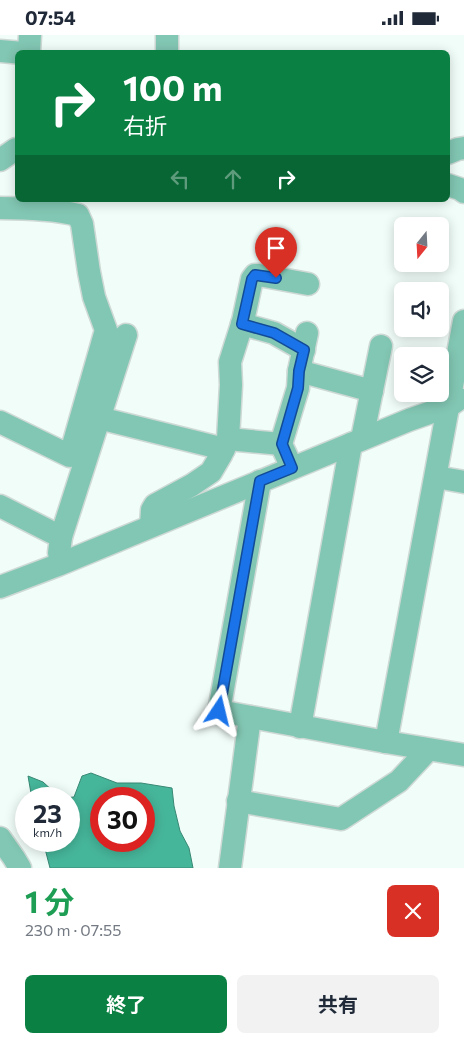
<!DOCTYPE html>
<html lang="ja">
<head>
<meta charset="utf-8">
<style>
  :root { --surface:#fff; --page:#f2f2f3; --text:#1f2937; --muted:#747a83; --accent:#0b8043 }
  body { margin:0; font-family:Commissioner,"Noto Sans JP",sans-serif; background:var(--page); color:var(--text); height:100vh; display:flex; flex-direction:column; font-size:19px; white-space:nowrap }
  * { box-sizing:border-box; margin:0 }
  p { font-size:16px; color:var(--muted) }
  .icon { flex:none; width:28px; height:28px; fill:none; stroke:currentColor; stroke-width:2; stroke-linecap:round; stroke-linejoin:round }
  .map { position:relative; height:833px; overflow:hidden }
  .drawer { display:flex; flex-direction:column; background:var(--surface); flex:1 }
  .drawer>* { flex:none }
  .hud { position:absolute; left:15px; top:15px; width:435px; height:152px; border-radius:8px; box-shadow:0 2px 12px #0003; background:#0b8043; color:#fff; overflow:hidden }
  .needle { width:32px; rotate:198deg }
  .tools { position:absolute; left:394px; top:182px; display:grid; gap:10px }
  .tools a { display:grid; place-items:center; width:55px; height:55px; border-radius:8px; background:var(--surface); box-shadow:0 2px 12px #0003; font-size:25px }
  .speed { position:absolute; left:15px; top:752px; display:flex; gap:10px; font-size:25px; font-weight:700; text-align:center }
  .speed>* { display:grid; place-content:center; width:65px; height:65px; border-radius:50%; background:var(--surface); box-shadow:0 2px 12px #0003; line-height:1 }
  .speed small { font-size:12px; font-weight:400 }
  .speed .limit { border:8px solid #d22; background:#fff; color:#111 }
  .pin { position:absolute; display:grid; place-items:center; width:42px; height:42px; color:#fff; margin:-51px -21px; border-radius:50% 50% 50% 0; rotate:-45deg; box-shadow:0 0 5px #0007 }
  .pin .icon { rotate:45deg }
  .me { position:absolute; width:55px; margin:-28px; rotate:10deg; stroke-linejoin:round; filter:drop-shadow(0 0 4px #0008) }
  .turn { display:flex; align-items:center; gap:18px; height:105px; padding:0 25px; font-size:22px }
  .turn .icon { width:65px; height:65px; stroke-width:2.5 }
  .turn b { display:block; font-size:35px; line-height:42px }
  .lanes { display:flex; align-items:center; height:48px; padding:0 25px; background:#0003; justify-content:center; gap:25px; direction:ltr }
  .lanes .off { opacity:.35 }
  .round { display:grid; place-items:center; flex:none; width:52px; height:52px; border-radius:8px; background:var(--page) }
  .overview { display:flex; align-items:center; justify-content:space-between; height:85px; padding:0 25px }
  h1 { font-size:30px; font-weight:700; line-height:38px; color:#1e9e55 }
  .primary-button { display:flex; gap:10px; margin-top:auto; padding:10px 25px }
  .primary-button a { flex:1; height:58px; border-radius:8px; background:var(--accent); color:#fff; font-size:20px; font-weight:700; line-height:58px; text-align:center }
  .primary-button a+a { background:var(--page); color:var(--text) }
  .status { display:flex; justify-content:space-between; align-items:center; height:35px; padding:0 25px; background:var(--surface); direction:ltr }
  .status svg { height:14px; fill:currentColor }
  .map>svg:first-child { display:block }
</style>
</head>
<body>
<div class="status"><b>07:54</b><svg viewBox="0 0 49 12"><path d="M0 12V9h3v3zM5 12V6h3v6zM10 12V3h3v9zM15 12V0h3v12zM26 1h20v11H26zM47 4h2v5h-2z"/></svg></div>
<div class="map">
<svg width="464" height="833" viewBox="0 0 464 833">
  <rect width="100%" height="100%" fill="#f1fdf9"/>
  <path fill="#46b69a" stroke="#388874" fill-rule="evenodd" d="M 91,738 L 117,748 L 141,748 L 172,753 L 174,771 L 180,796 L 189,813 L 193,833 L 50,833 L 43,806 L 69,806 L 69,764 L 32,764 L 28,741 L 43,747 L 54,757 L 62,763 L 74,762 L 82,741 ZM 101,764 L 144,764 L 144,806 L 101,806 Z"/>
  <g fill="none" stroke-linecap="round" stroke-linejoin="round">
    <defs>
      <g id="minor">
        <polyline points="0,16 23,18"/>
        <polyline points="29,18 30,0"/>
        <polyline points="167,18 167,0"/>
        <polyline points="448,118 458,114 464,113"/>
        <polyline points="0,125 16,114"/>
        <polyline points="448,150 460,154 464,157"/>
        <path d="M 0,173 C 26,173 53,174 78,180 L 82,189 L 89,237 L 94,262 L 106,295 L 70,421 L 0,387"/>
        <polyline points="242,289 274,298 304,315"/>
        <polyline points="299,336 372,356"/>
        <polyline points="99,383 224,414"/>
        <polyline points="228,404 281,409"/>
        <polyline points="362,404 381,311"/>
        <polyline points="292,433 281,409 298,353 299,336 307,298"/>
        <polyline points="436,442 464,447"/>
        <polyline points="260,446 219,676 386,707 464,286"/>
        <polyline points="0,471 61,502 59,518"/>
        <polyline points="151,491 152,475 155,470 192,450 211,437 221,420 228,404 231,350 230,327 243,286 252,244 255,240 259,240 308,249"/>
        <polyline points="61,502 126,300"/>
        <polyline points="0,552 58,530 409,385 449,371 459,364"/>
        <polyline points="300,692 351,409"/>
        <polyline points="386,707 464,720"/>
        <polyline points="238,766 341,784 399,746 428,715"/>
        <polyline points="0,803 14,823 20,833"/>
        <polyline points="230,833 250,682"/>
      </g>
    </defs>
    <use href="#minor" stroke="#ced9d5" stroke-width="25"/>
    <use href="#minor" stroke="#82c7b3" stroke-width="22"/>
  </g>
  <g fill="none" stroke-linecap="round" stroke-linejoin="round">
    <defs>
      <polyline id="route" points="219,676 260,446 292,433 282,409 298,353 299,336 304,315 274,298 242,289 252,244 255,240 276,243"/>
    </defs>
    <use href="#route" stroke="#114b97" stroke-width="12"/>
    <use href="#route" stroke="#1a73e8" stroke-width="9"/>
  </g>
</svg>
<div class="tools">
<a><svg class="needle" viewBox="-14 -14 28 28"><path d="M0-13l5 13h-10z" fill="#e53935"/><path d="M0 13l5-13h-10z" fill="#747a83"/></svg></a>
<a><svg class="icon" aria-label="sound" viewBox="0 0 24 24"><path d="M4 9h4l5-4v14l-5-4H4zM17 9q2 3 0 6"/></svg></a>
<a><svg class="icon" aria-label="layers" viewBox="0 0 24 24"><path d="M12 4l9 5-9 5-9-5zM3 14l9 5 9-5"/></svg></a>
</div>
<div class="speed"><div>23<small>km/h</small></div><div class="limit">30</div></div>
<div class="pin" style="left:276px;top:243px;background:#d93025"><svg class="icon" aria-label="arrive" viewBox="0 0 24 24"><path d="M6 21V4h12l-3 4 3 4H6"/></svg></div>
<svg class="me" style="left:219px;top:676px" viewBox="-20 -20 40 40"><path d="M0-17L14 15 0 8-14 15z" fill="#1a73e8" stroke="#fff" stroke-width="4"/></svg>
<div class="hud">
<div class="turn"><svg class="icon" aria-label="right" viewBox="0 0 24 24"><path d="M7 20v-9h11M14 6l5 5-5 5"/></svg><div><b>100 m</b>右折</div></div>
<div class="lanes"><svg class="icon off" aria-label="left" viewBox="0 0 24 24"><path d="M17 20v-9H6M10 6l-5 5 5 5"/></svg><svg class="icon off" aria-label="ahead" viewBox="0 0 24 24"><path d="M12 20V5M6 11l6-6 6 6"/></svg><svg class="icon" aria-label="right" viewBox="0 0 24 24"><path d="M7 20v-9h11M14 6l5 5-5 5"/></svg></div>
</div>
</div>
<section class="drawer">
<div class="overview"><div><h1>1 分</h1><p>230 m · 07:55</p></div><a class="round" style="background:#d93025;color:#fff"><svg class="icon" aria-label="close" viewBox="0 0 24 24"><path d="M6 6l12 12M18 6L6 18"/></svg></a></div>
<div class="primary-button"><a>終了</a><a>共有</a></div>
</section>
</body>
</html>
